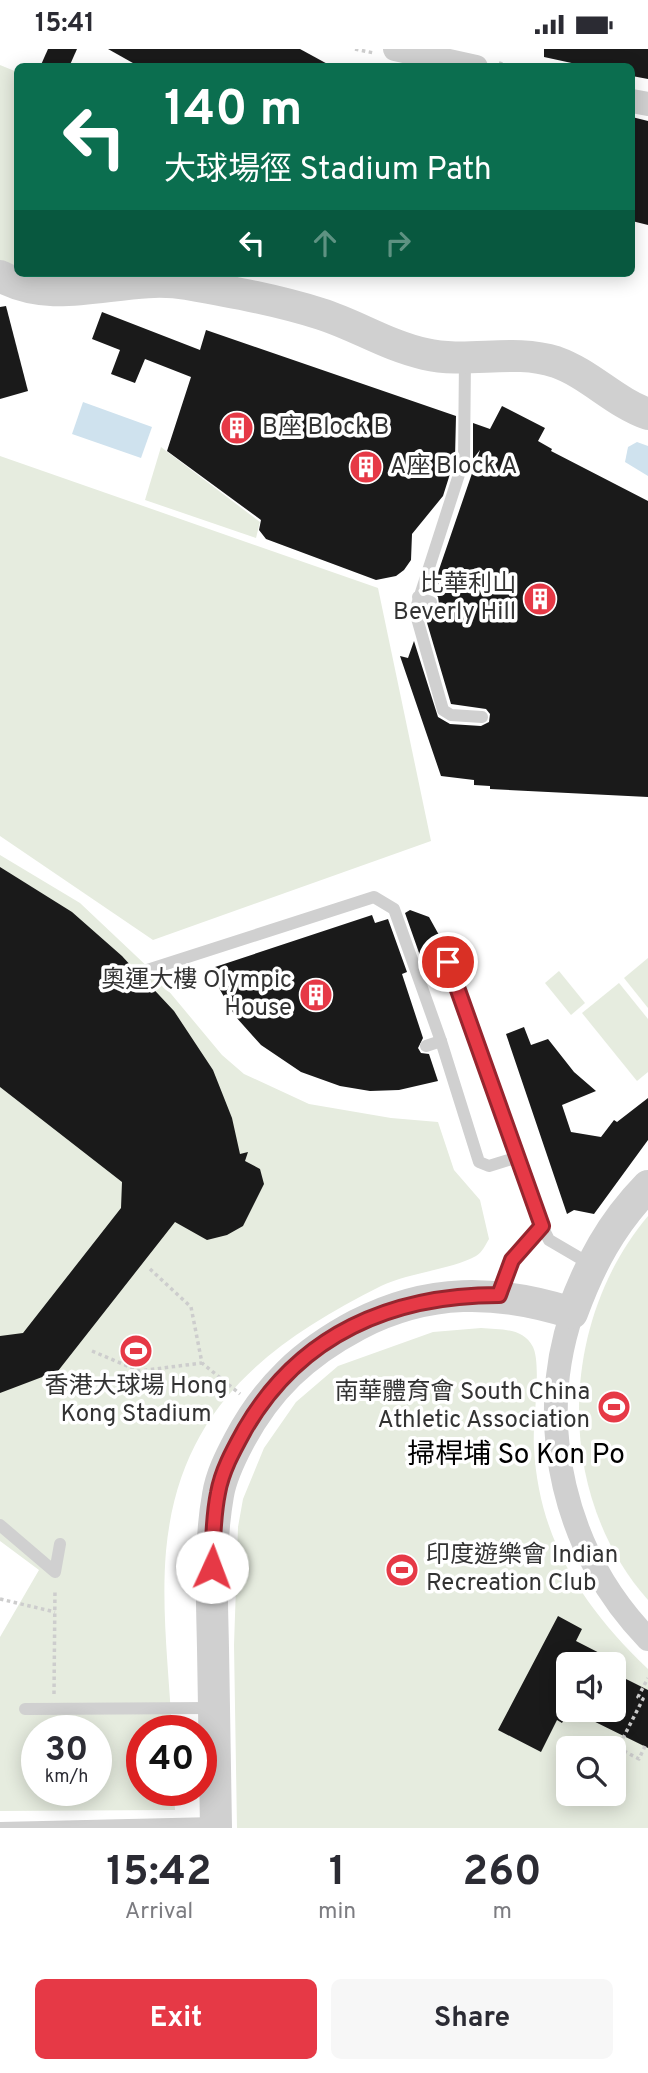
<!DOCTYPE html>
<html lang="en">
<head>
<meta charset="utf-8">
<style>
  :root { --surface:#fff; --page:#f7f7f7; --text:#2b2b33; --muted:#7c7c81; --accent:#e63946 }
  body { margin:0; font-family:Overpass,"Noto Sans TC",sans-serif; background:var(--page); color:var(--text); height:100vh; display:flex; flex-direction:column; font-size:26px; white-space:nowrap }
  * { box-sizing:border-box; margin:0 }
  p { font-size:23px; color:var(--muted) }
  .icon { flex:none; width:38px; height:38px; fill:none; stroke:currentColor; stroke-width:2; stroke-linecap:round; stroke-linejoin:round }
  .map { position:relative; height:1779px; overflow:hidden }
  .drawer { display:flex; flex-direction:column; background:var(--surface); flex:1 }
  .drawer>* { flex:none }
  .hud { position:absolute; left:14px; top:14px; width:621px; height:214px; border-radius:10px; box-shadow:0 4px 18px #0003; background:#0b6e4f; color:#fff; overflow:hidden }
  .tools { position:absolute; left:556px; top:1603px; display:grid; gap:14px }
  .tools a { display:grid; place-items:center; width:70px; height:70px; border-radius:10px; background:var(--surface); box-shadow:0 4px 18px #0003; font-size:35px }
  .speed { position:absolute; left:21px; top:1666px; display:flex; gap:14px; font-size:35px; font-weight:700; text-align:center }
  .speed>* { display:grid; place-content:center; width:91px; height:91px; border-radius:50%; background:var(--surface); box-shadow:0 4px 18px #0003; line-height:1 }
  .speed small { font-size:18px; font-weight:400 }
  .speed .limit { border:10px solid #d22; background:#fff; color:#111 }
  .pin { position:absolute; display:grid; place-items:center; width:60px; height:60px; color:#fff; margin:-30px; border:4px solid #fff; border-radius:50%; box-shadow:0 2px 7px #0007 }
  .me { position:absolute; width:77px; margin:-38px; rotate:2deg; stroke-linejoin:round; filter:drop-shadow(0 0 5px #0008) }
  .turn { display:flex; align-items:center; gap:24px; height:147px; padding:0 35px; font-size:32px }
  .turn .icon { width:91px; height:91px; stroke-width:2.5 }
  .turn b { display:block; font-size:49px; line-height:60px }
  .lanes { display:flex; align-items:center; height:66px; padding:0 35px; background:#0003; justify-content:center; gap:35px; direction:ltr }
  .lanes .off { opacity:.35 }
  .eta { display:flex; justify-content:space-evenly; align-items:center; height:119px; text-align:center }
  .eta b { font-size:42px; font-weight:700; line-height:49px }
  .primary-button { display:flex; gap:14px; margin-top:auto; padding:14px 35px }
  .primary-button a { flex:1; height:80px; border-radius:10px; background:var(--accent); color:#fff; font-size:28px; font-weight:700; line-height:80px; text-align:center }
  .primary-button a+a { background:var(--page); color:var(--text) }
  .status { display:flex; justify-content:space-between; align-items:center; height:49px; padding:0 35px; background:var(--surface); direction:ltr }
  .status svg { height:19px; fill:currentColor }
  .map>svg:first-child { display:block }
</style>
</head>
<body>
<div class="status"><b>15:41</b><svg viewBox="0 0 49 12"><path d="M0 12V9h3v3zM5 12V6h3v6zM10 12V3h3v9zM15 12V0h3v12zM26 1h20v11H26zM47 4h2v5h-2z"/></svg></div>
<div class="map">
<svg width="648" height="1779" viewBox="0 0 648 1779">
  <rect width="100%" height="100%" fill="#fff"/>
  <g fill="#e6ecdf" fill-rule="evenodd">
    <polygon points="0,16 17,23 18,224 166,224 0,241"/>
    <polygon points="161,398 260,473 256,489 145,451"/>
    <polygon points="0,407 378,539 431,792 153,891 0,787"/>
    <path d="M 0,806 L 80,854 L 152,922 L 222,1006 L 244,1025 L 309,1055 L 391,1069 L 438,1073 L 454,1121 L 480,1151 L 489,1190 C 486,1195 482,1204 476,1207 C 453,1220 408,1224 381,1237 C 264,1296 179,1362 166,1502 C 161,1560 169,1623 172,1682 L 142,1682 L 142,1741 L 174,1741 L 175,1761 L 0,1762 L 0,1588 L 39,1521 L 0,1492 ZM 37,1682 L 96,1682 L 96,1741 L 37,1741 Z"/>
    <polygon points="648,909 648,959 624,929"/>
    <polygon points="559,922 585,954 571,966 545,934"/>
    <polygon points="619,934 648,970 648,1023 637,1032 582,964"/>
    <path d="M 648,1167 L 648,1551 C 554,1445 558,1274 648,1167 Z"/>
    <path d="M 481,1279 C 500,1281 523,1278 533,1298 C 542,1317 532,1375 534,1399 C 539,1491 583,1558 648,1620 L 648,1779 L 237,1779 L 234,1596 L 238,1478 L 243,1450 L 264,1399 L 296,1353 L 338,1317 L 433,1283 ZM 569,1615 L 614,1615 L 614,1661 L 569,1661 ZM 569,1699 L 614,1699 L 614,1745 L 569,1745 Z"/>
  </g>
  <g fill="#cfe2ee">
    <polygon points="83,353 152,378 141,409 72,385"/>
    <polygon points="637,393 648,397 648,427 625,413 628,398"/>
  </g>
  <g fill="#1a1a1a">
    <polygon points="48,0 77,0 69,18 40,18"/>
    <polygon points="108,0 300,0 333,18 140,18"/>
    <polygon points="544,0 648,0 648,30 632,27 632,18 590,18 544,8"/>
    <polygon points="632,68 648,72 648,176 632,172"/>
    <polygon points="6,257 28,342 0,350 0,258"/>
    <polygon points="102,263 200,301 206,281 456,367 455,409 443,447 412,485 411,511 404,521 396,527 376,531 266,490 259,481 261,471 167,402 191,328 145,310 135,334 111,325 120,301 92,290"/>
    <polygon points="502,357 545,379 538,392 552,400 551,402 648,452 648,748 490,740 490,737 474,736 474,731 441,727 400,607 408,609 414,592 438,668 450,675 481,677 489,673 490,665 486,660 451,655 425,567 439,555 438,548 432,541 480,401 473,410 473,374 490,380"/>
    <polygon points="0,818 72,863 122,907 133,919 135,929 145,931 174,962 213,1021 232,1069 240,1105 248,1103 245,1112 260,1120 264,1135 243,1177 227,1186 207,1191 175,1173 58,1322 0,1344 0,1287 23,1284 121,1159 122,1133 0,1038"/>
    <polygon points="410,861 429,868 449,904 442,907 439,913 424,918 405,864"/>
    <polygon points="372,866 375,874 388,870 407,923 402,925 423,989 418,999 421,1004 429,1005 438,1032 399,1041 370,1042 340,1037 301,1023 261,996 235,967 219,939 212,919"/>
    <polygon points="524,978 531,996 548,990 574,1023 596,1042 562,1056 571,1083 601,1088 614,1071 617,1073 648,1049 648,1091 594,1165 574,1161 567,1165 506,985"/>
    <polygon points="558,1567 582,1580 576,1592 621,1615 569,1615 569,1661 562,1674 557,1671 541,1703 498,1681"/>
    <polygon points="614,1624 648,1641 648,1699 571,1661 614,1661"/>
  </g>
  <g fill="none" stroke-linecap="round" stroke-linejoin="round">
    <g stroke="#cdcdcd" stroke-width="3.5" stroke-dasharray="3.5 3.5" stroke-linecap="butt">
      <polyline points="355,0 374,4"/>
      <polyline points="499,14 513,18"/>
      <polyline points="150,1220 191,1258 202,1314 240,1345"/>
      <polyline points="92,1302 139,1322 202,1314"/>
      <polyline points="0,1550 55,1563"/>
      <polyline points="54,1645 55,1540"/>
      <polyline points="645,1697 639,1710 618,1699 643,1650 638,1648 648,1629"/>
    </g>
    <g stroke="#d0d0d0" stroke-width="12">
      <polyline points="465,310 464,410 415,562 443,661 451,666 482,668"/>
      <polyline points="418,548 431,553"/>
      <polyline points="448,913 542,1177 512,1211 499,1246"/>
      <polyline points="141,923 374,848 394,860 441,992"/>
      <polyline points="426,997 441,992 479,1113 489,1117 518,1108"/>
      <polyline points="542,1177 549,1191 590,1215"/>
      <polyline points="0,1476 55,1523 60,1495"/>
      <polyline points="25,1660 213,1659"/>
      <polyline points="0,1779 215,1774"/>
    </g>
    <g stroke="#d0d0d0" stroke-width="24">
      <polyline points="395,0 476,18"/>
      <polyline points="632,52 648,55"/>
      <path d="M 572,1264 C 534,1377 565,1505 648,1590"/>
    </g>
    <g stroke="#d0d0d0" stroke-width="32">
      <path d="M 0,227 C 59,260 123,224 187,235 C 232,243 277,251 321,265 C 356,276 388,297 425,305 C 468,315 513,299 556,313 C 590,325 614,353 648,365"/>
      <path d="M 216,1779 C 215,1719 214,1659 213,1599 C 212,1548 209,1497 218,1446 C 221,1427 230,1409 239,1392 C 267,1339 304,1304 357,1276 C 428,1239 496,1240 572,1264 C 590,1215 611,1175 648,1137"/>
    </g>
  </g>
  <g fill="none" stroke-linecap="round" stroke-linejoin="round">
    <defs>
      <path id="route" d="M 212,1518 C 213,1493 213,1468 218,1444 C 222,1421 234,1400 245,1380 C 300,1285 392,1246 499,1246 L 512,1211 L 542,1177 L 448,913"/>
    </defs>
    <use href="#route" stroke="#96252e" stroke-width="18"/>
    <use href="#route" stroke="#e63946" stroke-width="12"/>
  </g>
  <defs>
    <symbol id="building-disc" viewBox="-11 -11 22 22"><circle r="9.5" fill="#e63946" stroke="#fff"/><path d="M-4-6H4V6H1V3H-1V6H-4ZM-2.5-4.3h1.7v1.8h-1.7ZM.8-4.3h1.7v1.8H.8ZM-2.5-1h1.7V.8h-1.7ZM.8-1h1.7V.8H.8Z" fill="#fff"/></symbol>
    <symbol id="stadium-disc" viewBox="-11 -11 22 22"><circle r="9.5" fill="#e63946" stroke="#fff"/><path d="M0-5a6.5 5 0 1 0 0 10a6.5 5 0 1 0 0-10ZM-3.5-1.8h7v3.6h-7Z" fill="#fff"/></symbol>
  </defs>
  <g fill-rule="evenodd">
    <use href="#building-disc" x="218" y="360" width="38" height="38"/>
    <use href="#building-disc" x="347" y="399" width="38" height="38"/>
    <use href="#building-disc" x="521" y="531" width="38" height="38"/>
    <use href="#building-disc" x="297" y="927" width="38" height="38"/>
    <use href="#stadium-disc" x="117" y="1283" width="38" height="38"/>
    <use href="#stadium-disc" x="595" y="1339" width="38" height="38"/>
    <use href="#stadium-disc" x="383" y="1502" width="38" height="38"/>
  </g>
  <g text-anchor="middle" dominant-baseline="central" stroke-width="7" stroke-linejoin="round" paint-order="stroke">
    <g font-size="24" fill="#333" stroke="#fff" text-anchor="start">
      <text x="262" y="379">B座 Block B</text>
      <text x="390" y="418">A座 Block A</text>
      <text x="516" y="536" text-anchor="end">比華利山<tspan x="516" dy="28">Beverly Hill</tspan></text>
      <text x="292" y="932" text-anchor="end">奧運大樓 Olympic<tspan x="292" dy="28">House</tspan></text>
      <text x="136" y="1338" text-anchor="middle">香港大球場 Hong<tspan x="136" dy="28">Kong Stadium</tspan></text>
      <text x="590" y="1344" text-anchor="end">南華體育會 South China<tspan x="590" dy="28">Athletic Association</tspan></text>
      <text x="426" y="1507">印度遊樂會 Indian<tspan x="426" dy="28">Recreation Club</tspan></text>
    </g>
    <g font-size="28" fill="#000" stroke="#fff">
      <text x="516" y="1407">掃桿埔 So Kon Po</text>
    </g>
  </g>
</svg>
<div class="tools">
<a><svg class="icon" aria-label="sound" viewBox="0 0 24 24"><path d="M4 9h4l5-4v14l-5-4H4zM17 9q2 3 0 6"/></svg></a>
<a><svg class="icon" aria-label="search" viewBox="0 0 24 24"><circle cx="10" cy="10" r="6"/><path d="M15 15l6 6"/></svg></a>
</div>
<div class="speed"><div>30<small>km/h</small></div><div class="limit">40</div></div>
<div class="pin" style="left:448px;top:913px;background:#d93025"><svg class="icon" aria-label="arrive" viewBox="0 0 24 24"><path d="M6 21V4h12l-3 4 3 4H6"/></svg></div>
<svg class="me" style="left:212px;top:1518px" viewBox="-20 -20 40 40"><circle r="19" fill="#fff"/><path d="M0-13L10 11 0 6-10 11z" fill="#e63946"/></svg>
<div class="hud">
<div class="turn"><svg class="icon" aria-label="left" viewBox="0 0 24 24"><path d="M17 20v-9H6M10 6l-5 5 5 5"/></svg><div><b>140 m</b>大球場徑 Stadium Path</div></div>
<div class="lanes"><svg class="icon" aria-label="left" viewBox="0 0 24 24"><path d="M17 20v-9H6M10 6l-5 5 5 5"/></svg><svg class="icon off" aria-label="ahead" viewBox="0 0 24 24"><path d="M12 20V5M6 11l6-6 6 6"/></svg><svg class="icon off" aria-label="right" viewBox="0 0 24 24"><path d="M7 20v-9h11M14 6l5 5-5 5"/></svg></div>
</div>
</div>
<section class="drawer">
<div class="eta">
<div><b>15:42</b><p>Arrival</p></div>
<div><b>1</b><p>min</p></div>
<div><b>260</b><p>m</p></div>
</div>
<div class="primary-button"><a>Exit</a><a>Share</a></div>
</section>
</body>
</html>
